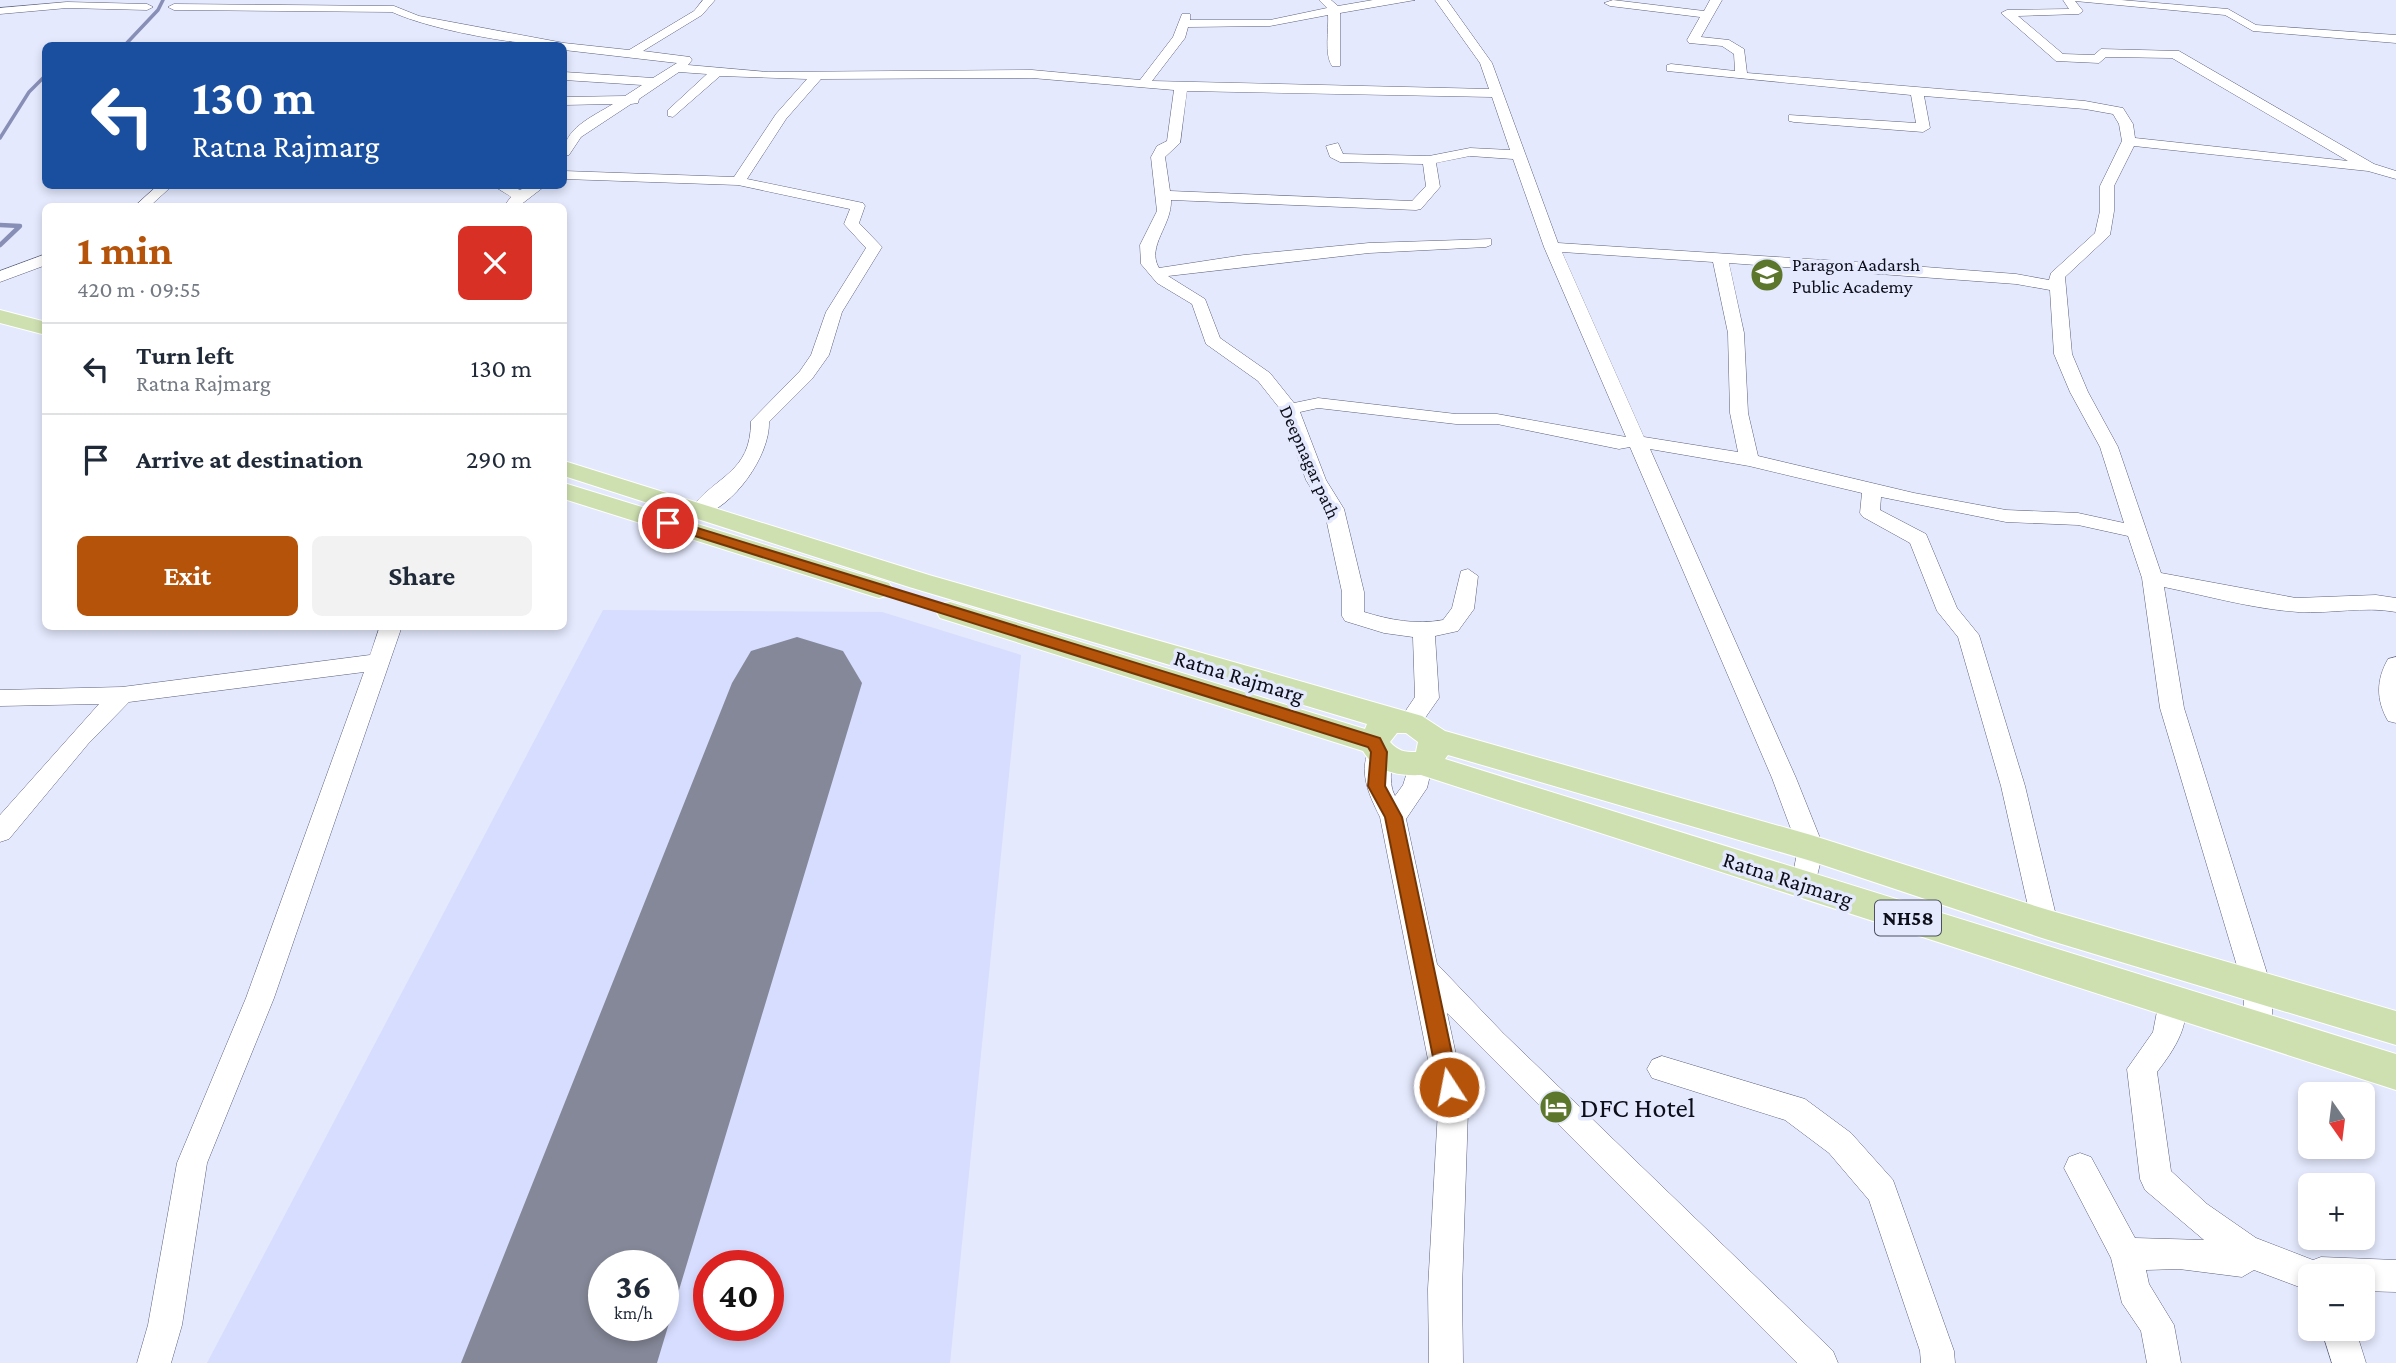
<!DOCTYPE html>
<html lang="en">
<head>
<meta charset="utf-8">
<style>
  :root { --surface:#fff; --page:#f2f2f3; --text:#1f2937; --muted:#747a83; --line:#e0e1e3; --accent:#b45309 }
  body { margin:0; font-family:"Crimson Pro",serif; background:var(--page); color:var(--text); height:100vh; display:flex; flex-direction:column; font-size:26px; white-space:nowrap }
  * { box-sizing:border-box; margin:0 }
  p { font-size:23px; color:var(--muted) }
  .icon { flex:none; width:38px; height:38px; fill:none; stroke:currentColor; stroke-width:2; stroke-linecap:round; stroke-linejoin:round }
  .map { position:relative; flex:1; overflow:hidden }
  .drawer { position:absolute; left:42px; top:203px; width:525px; height:427px; display:flex; flex-direction:column; background:var(--surface); border-radius:10px; box-shadow:0 4px 10px #0003 }
  .drawer>* { flex:none }
  .guide { position:absolute; left:42px; top:42px; width:525px; height:147px; border-radius:10px; box-shadow:0 4px 10px #0003; background:#1a4fa0; color:#fff; overflow:hidden }
  .needle { width:46px; rotate:166deg }
  .controls { position:absolute; left:2298px; top:1082px; display:grid; gap:14px }
  .controls a { display:grid; place-items:center; width:77px; height:77px; border-radius:10px; background:var(--surface); box-shadow:0 4px 10px #0003; font-size:35px }
  .speed { position:absolute; left:588px; top:1250px; display:flex; gap:14px; font-size:35px; font-weight:700; text-align:center }
  .speed>* { display:grid; place-content:center; width:91px; height:91px; border-radius:50%; background:var(--surface); box-shadow:0 4px 10px #0003; line-height:1 }
  .speed small { font-size:18px; font-weight:400 }
  .speed .limit { border:10px solid #d22; background:#fff; color:#111 }
  .pin { position:absolute; display:grid; place-items:center; width:60px; height:60px; color:#fff; margin:-30px; border:4px solid #fff; border-radius:50%; box-shadow:0 2px 7px #0007 }
  .me { position:absolute; width:77px; margin:-38px; rotate:349deg; stroke-linejoin:round; filter:drop-shadow(0 0 5px #0008) }
  .turn { display:flex; align-items:center; gap:24px; height:147px; padding:0 35px; font-size:32px }
  .turn .icon { width:91px; height:91px; stroke-width:2.5 }
  .turn b { display:block; font-size:49px; line-height:60px }
  .round { display:grid; place-items:center; flex:none; width:74px; height:74px; border-radius:10px; background:var(--page) }
  .head { display:flex; align-items:center; justify-content:space-between; height:119px; padding:0 35px }
  h1 { font-size:42px; font-weight:700; line-height:52px; color:var(--accent) }
  .primary-button { display:flex; gap:14px; margin-top:auto; padding:14px 35px }
  .primary-button a { flex:1; height:80px; border-radius:10px; background:var(--accent); color:#fff; font-size:28px; font-weight:700; line-height:80px; text-align:center }
  .primary-button a+a { background:var(--page); color:var(--text) }
  ul { padding:0; list-style:none }
  li { display:flex; align-items:center; gap:21px; height:91px; padding:0 35px; border-top:2px solid var(--line) }
  li div { flex:1 }
  li b { display:block; font-size:26px }
  li em { font-style:normal }
  .map>svg:first-child { display:block }
</style>
</head>
<body>
<div class="map">
<svg width="2396" height="1363" viewBox="0 0 2396 1363">
  <rect width="100%" height="100%" fill="#e4e9fd"/>
  <path fill="#d6ddfe" fill-rule="evenodd" d="M 603,610 L 882,612 L 1021,655 L 950,1363 L 207,1363 ZM 604,1265 L 663,1265 L 663,1325 L 604,1325 ZM 709,1265 L 768,1265 L 768,1325 L 709,1325 Z"/>
  <g fill="none" stroke-linecap="round" stroke-linejoin="round">
    <g stroke="#888fb7" stroke-width="3.5">
      <polyline points="124,46 158,10 163,0"/>
      <polyline points="0,138 29,92 46,75"/>
    </g>
    <polyline stroke="#888fb7" stroke-width="4.5" points="0,225 20,226 0,245"/>
    <path fill="#858898" fill-rule="evenodd" d="M 797,637 L 843,651 L 862,683 L 657,1363 L 461,1363 L 732,683 L 751,651 ZM 604,1265 L 663,1265 L 663,1325 L 604,1325 Z"/>
    <defs>
      <g id="minor">
        <path d="M 703,0 L 715,0 L 702,15 L 643,51 L 690,57 L 692,60 L 688,65 L 768,72 L 1032,70 L 1140,80 L 1173,37 L 1182,14 L 1190,14 L 1190,20 L 1270,20 L 1327,8 L 1319,0 L 1331,0 L 1338,6 L 1373,0 L 1415,0 L 1340,13 L 1340,66 L 1332,66 C 1324,54 1329,30 1328,15 L 1270,26 L 1188,27 L 1185,38 L 1152,81 L 1489,89 L 1480,63 L 1435,0 L 1447,0 L 1492,63 L 1558,243 L 1886,264 L 2016,274 L 2049,280 L 2051,273 L 2095,233 L 2100,211 L 2100,186 L 2122,141 L 2119,124 L 2113,114 L 2085,109 L 1924,96 L 1930,128 L 1923,132 L 1794,122 L 1789,121 L 1789,115 L 1916,123 L 1911,95 L 1667,71 L 1667,65 L 1671,64 L 1735,71 L 1734,54 L 1722,46 L 1689,43 L 1687,40 L 1700,17 L 1610,6 L 1604,3 L 1613,0 L 1704,11 L 1710,0 L 1722,0 L 1701,37 L 1729,40 L 1744,49 L 1747,73 L 2085,101 L 2123,108 L 2133,124 L 2135,138 L 2348,161 L 2172,58 L 2106,57 L 2099,63 L 2056,61 L 2001,13 L 2007,10 L 2069,9 L 2063,0 L 2121,0 L 2228,9 L 2256,25 L 2396,35 L 2396,43 L 2253,31 L 2225,15 L 2075,1 L 2083,11 L 2079,14 L 2018,16 L 2063,54 L 2094,55 L 2101,49 L 2179,51 L 2374,164 L 2396,171 L 2396,179 L 2368,171 L 2134,146 L 2114,186 L 2114,211 L 2110,235 L 2065,277 L 2072,354 L 2088,392 L 2118,447 L 2161,573 L 2296,598 L 2376,595 L 2396,598 L 2396,612 C 2364,606 2331,614 2298,612 C 2253,609 2208,596 2164,587 L 2184,708 L 2271,986 L 2273,1028 L 2269,1037 L 2259,1041 L 2249,1037 L 2245,1028 L 2243,986 L 2160,708 L 2142,578 L 2128,536 L 2078,525 L 2006,522 L 1881,497 L 1880,510 L 1926,534 L 1957,608 L 1979,635 L 2025,786 L 2058,924 L 2055,932 L 2045,935 L 2035,932 L 2032,924 L 2001,786 L 1958,637 L 1937,611 L 1910,543 L 1863,517 L 1860,513 L 1862,493 L 1749,466 L 1650,449 L 1796,778 L 1824,848 L 1813,892 L 1804,895 L 1795,892 L 1791,884 L 1798,848 L 1772,778 L 1630,447 L 1619,449 L 1497,424 L 1456,424 L 1318,408 L 1300,412 L 1326,480 L 1344,509 L 1364,592 L 1364,612 C 1390,620 1416,625 1443,620 L 1452,608 L 1461,571 L 1468,569 L 1478,576 L 1474,609 L 1458,631 L 1435,636 L 1439,698 L 1418,728 L 1410,731 L 1402,728 L 1398,722 L 1415,697 L 1413,637 L 1384,633 L 1345,621 L 1342,616 L 1342,592 L 1324,509 L 1306,480 L 1281,410 L 1258,381 L 1206,344 L 1192,304 L 1157,283 L 1141,264 L 1140,245 L 1157,211 L 1151,157 L 1157,146 L 1167,141 L 1174,90 L 1032,78 L 821,79 L 786,119 L 747,179 L 863,203 L 865,206 L 859,223 L 882,247 L 842,312 L 829,355 L 812,379 L 769,422 C 770,456 733,508 700,516 L 690,510 C 715,475 751,474 751,421 L 800,371 L 811,355 L 826,312 L 866,248 L 844,224 L 850,209 L 738,185 L 564,179 L 564,171 L 734,177 L 776,114 L 807,79 L 720,76 L 673,117 L 668,116 L 668,110 L 707,74 L 679,72 L 639,99 L 638,103 L 631,104 L 581,137 L 569,155 L 564,156 C 562,129 592,117 613,104 L 564,105 L 564,97 L 625,96 L 642,85 L 564,80 L 564,72 L 653,78 L 677,63 L 564,50 L 564,46 C 520,46 431,30 392,12 L 174,10 L 168,7 L 174,4 L 394,6 L 419,16 L 564,43 L 629,50 L 694,11 ZM 1187,91 L 1492,97 L 1510,150 L 1470,148 L 1429,156 L 1343,154 L 1338,143 L 1326,146 L 1330,157 L 1340,162 L 1423,164 L 1426,186 L 1412,201 L 1170,191 L 1165,157 L 1180,143 ZM 1470,156 L 1513,159 L 1544,247 L 1626,437 L 1497,414 L 1456,414 L 1318,398 L 1294,403 L 1270,373 L 1220,338 L 1205,299 L 1168,276 L 1369,253 L 1486,247 L 1491,245 L 1491,239 L 1369,243 L 1244,255 L 1159,268 C 1146,246 1172,226 1171,200 L 1416,210 L 1421,209 L 1440,187 L 1436,163 ZM 1562,252 L 1713,262 L 1728,333 L 1730,413 L 1738,452 L 1644,437 ZM 1729,263 L 2016,284 L 2050,290 L 2054,354 L 2070,392 L 2100,447 L 2124,523 L 2078,513 L 2006,510 L 1914,493 L 1758,456 L 1748,413 L 1744,333 Z"/>
        <polygon points="67,2 147,4 153,7 147,10 67,8 0,14 0,8"/>
        <polygon points="157,186 172,186 150,206 135,206"/>
        <polygon points="494,186 511,186 520,190 528,186 545,186 519,206 504,206 511,197"/>
        <polygon points="46,254 46,265 0,282 0,271"/>
        <polygon points="380,626 402,626 274,998 207,1163 182,1325 171,1363 137,1363 148,1325 177,1163 246,998 364,672 129,702 88,744 9,839 0,842 0,815 99,704 0,706 0,690 122,687 370,655"/>
        <path d="M 2396,657 L 2396,723 L 2388,721 C 2376,700 2376,680 2388,659 Z"/>
        <path d="M 1379,743 L 1387,746 C 1396,761 1386,780 1395,796 L 1403,785 L 1412,757 L 1421,754 L 1430,757 L 1433,763 L 1427,788 L 1406,819 L 1437,964 L 1503,1033 L 1833,1351 L 1838,1363 L 1797,1363 L 1447,1013 L 1468,1110 L 1462,1289 L 1463,1363 L 1429,1363 L 1428,1289 L 1438,1110 L 1380,817 C 1369,795 1357,770 1371,746 Z"/>
        <path d="M 2171,988 L 2181,991 C 2195,1020 2174,1050 2157,1072 L 2171,1171 L 2207,1204 L 2256,1238 L 2313,1260 L 2321,1257 L 2396,1260 L 2396,1292 L 2362,1291 L 2362,1276 L 2310,1276 L 2310,1291 L 2254,1270 L 2242,1277 L 2179,1269 L 2146,1270 L 2149,1284 L 2174,1325 L 2181,1363 L 2147,1363 L 2141,1331 L 2122,1303 L 2111,1258 L 2064,1168 L 2069,1157 L 2080,1153 L 2091,1157 L 2135,1238 L 2204,1240 L 2145,1190 L 2140,1179 L 2127,1069 L 2153,1032 L 2161,991 Z"/>
        <polygon points="1662,1056 1805,1099 1851,1133 1893,1180 1954,1351 1955,1363 1921,1363 1920,1351 1869,1200 1829,1153 1785,1120 1652,1078 1647,1069 1652,1060"/>
        <polygon points="2321,1328 2355,1328 2366,1363 2332,1363"/>
      </g>
      <g id="major">
        <polygon points="0,310 46,322 46,335 0,323"/>
        <path d="M 564,461 L 929,575 L 1422,716 L 1445,731 L 1811,835 L 2045,909 L 2396,1011 L 2396,1045 L 2045,939 L 1811,861 L 1448,755 L 1445,759 L 2396,1054 L 2396,1090 L 1421,775 C 1398,776 1375,772 1363,751 L 940,618 L 936,611 L 940,604 L 950,602 L 1365,729 L 1367,724 L 909,587 L 564,476 ZM 1397,733 L 1406,733 L 1418,742 L 1416,752 C 1404,752 1398,751 1390,742 Z"/>
        <polygon points="564,483 889,583 893,589 889,595 879,598 869,595 564,499"/>
      </g>
    </defs>
    <use href="#minor" stroke="#5c617e" stroke-width="1"/>
    <use href="#major" stroke="#fff" stroke-width="2"/>
    <use href="#minor" fill="#fff" fill-rule="evenodd"/>
    <use href="#major" fill="#cee0b0" fill-rule="evenodd"/>
  </g>
  <polygon fill="#b45309" stroke="#753606" stroke-width="2" points="668,519 1380,738 1387,752 1385,786 1402,817 1459,1087 1456,1094 1449,1097 1442,1094 1439,1087 1385,817 1368,786 1371,752 1368,747 663,526 663,520"/>
  <defs>
    <symbol id="school-disc" viewBox="-11 -11 22 22"><circle r="9.5" fill="#5c772b" stroke="#e4e9fd"/><path d="M0-5L7-2L0 1L-7-2ZM-4 1L0 2.5L4 1V4Q0 6-4 4Z" fill="#fff"/></symbol>
    <symbol id="hotel-disc" viewBox="-11 -11 22 22"><circle r="9.5" fill="#5c772b" stroke="#e4e9fd"/><path d="M-6-4.5h1.5V1H6V5H4.5V3h-9V5H-6ZM-4 0a1.8 1.8 0 1 1 3.6 0ZM.5 0V-2.5h3Q6-2.5 6 0Z" fill="#fff"/></symbol>
  </defs>
  <g fill-rule="evenodd">
    <use href="#school-disc" x="1748" y="256" width="38" height="38"/>
    <use href="#hotel-disc" x="1537" y="1088" width="38" height="38"/>
  </g>
  <g text-anchor="middle" dominant-baseline="central" stroke-width="7" stroke-linejoin="round" paint-order="stroke">
    <g font-size="19" fill="#0c0e19" stroke="#e4e9fd" text-anchor="start">
      <text x="1792" y="264">Paragon Aadarsh<tspan x="1792" dy="22">Public Academy</tspan></text>
    </g>
    <g font-size="19" fill="#0c0e19" stroke="#e4e9fd">
      <text transform="translate(1310 462) rotate(66)">Deepnagar path</text>
    </g>
    <rect fill="#e4e9fd" stroke="#4d505d" stroke-width="2" x="1875" y="900.5" width="66" height="35" rx="5"/>
    <g font-size="21" font-weight="bold" fill="#0c0e19">
      <text x="1908" y="918">NH58</text>
    </g>
    <g font-size="23" fill="#0c0e19" stroke="#e4e9fd">
      <text transform="translate(1239 676) rotate(17)">Ratna Rajmarg</text>
      <text transform="translate(1788 879) rotate(18)">Ratna Rajmarg</text>
    </g>
    <g font-size="28" fill="#0c0e19" stroke="#e4e9fd" text-anchor="start">
      <text x="1580" y="1107">DFC Hotel</text>
    </g>
  </g>
</svg>
<div class="controls">
<a><svg class="needle" viewBox="-14 -14 28 28"><path d="M0-13l5 13h-10z" fill="#e53935"/><path d="M0 13l5-13h-10z" fill="#747a83"/></svg></a>
<a>+</a>
<a>−</a>
</div>
<div class="speed"><div>36<small>km/h</small></div><div class="limit">40</div></div>
<div class="pin" style="left:668px;top:523px;background:#d93025"><svg class="icon" aria-label="arrive" viewBox="0 0 24 24"><path d="M6 21V4h12l-3 4 3 4H6"/></svg></div>
<svg class="me" style="left:1449px;top:1087px" viewBox="-20 -20 40 40"><circle r="17" fill="#b45309" stroke="#fff" stroke-width="3"/><path d="M0-11L8 9 0 5-8 9z" fill="#fff"/></svg>
<div class="guide">
<div class="turn"><svg class="icon" aria-label="left" viewBox="0 0 24 24"><path d="M17 20v-9H6M10 6l-5 5 5 5"/></svg><div><b>130 m</b>Ratna Rajmarg</div></div>
</div>
<section class="drawer">
<div class="head"><div><h1>1 min</h1><p>420 m · 09:55</p></div><a class="round" style="background:#d93025;color:#fff"><svg class="icon" aria-label="close" viewBox="0 0 24 24"><path d="M6 6l12 12M18 6L6 18"/></svg></a></div>
<ul>
<li><svg class="icon" aria-label="left" viewBox="0 0 24 24"><path d="M17 20v-9H6M10 6l-5 5 5 5"/></svg><div><b>Turn left</b><p>Ratna Rajmarg</p></div><em>130 m</em></li>
<li><svg class="icon" aria-label="arrive" viewBox="0 0 24 24"><path d="M6 21V4h12l-3 4 3 4H6"/></svg><div><b>Arrive at destination</b></div><em>290 m</em></li>
</ul>
<div class="primary-button"><a>Exit</a><a>Share</a></div>
</section>
</div>
</body>
</html>
